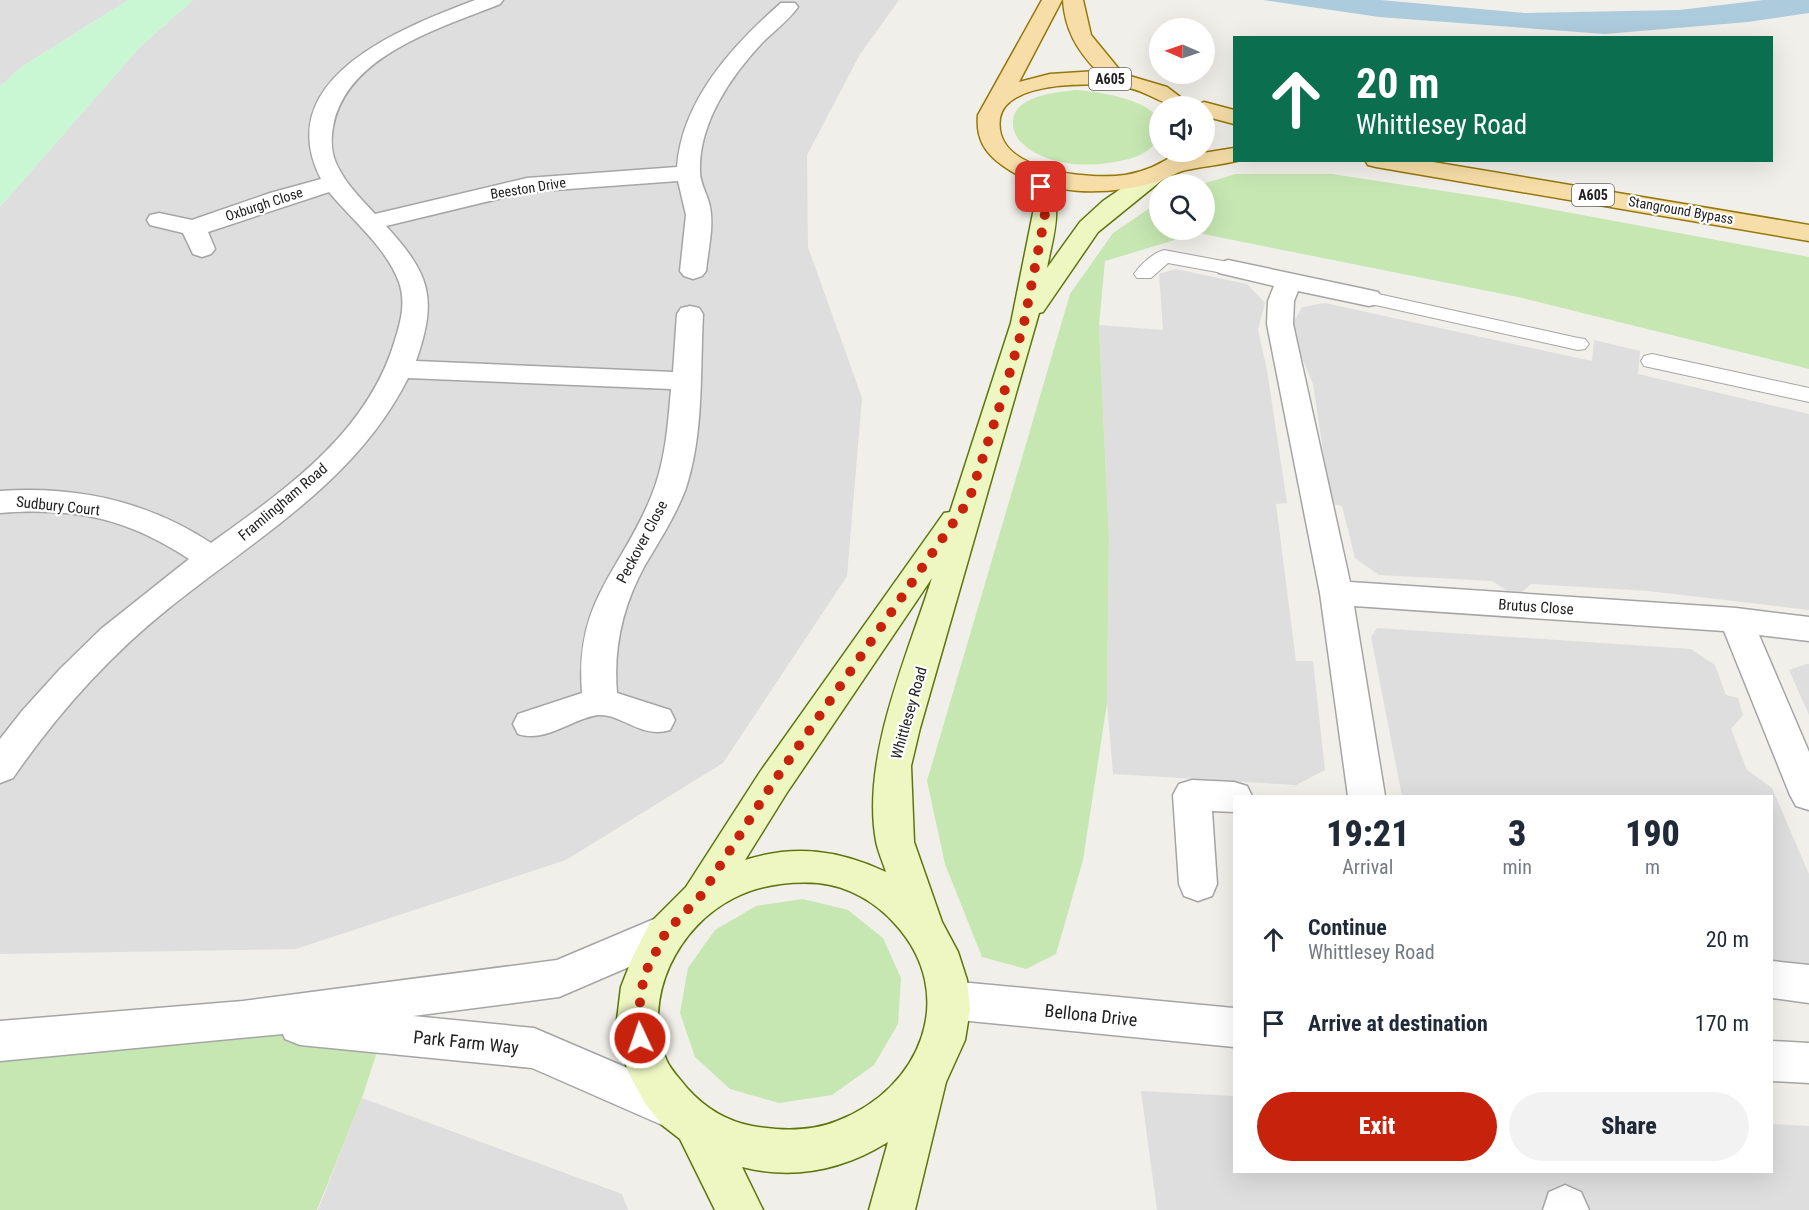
<!DOCTYPE html>
<html lang="en">
<head>
<meta charset="utf-8">
<style>
  :root { --surface:#fff; --page:#f2f2f3; --text:#1f2937; --muted:#747a83; --accent:#c7220c }
  body { margin:0; font-family:"Roboto Condensed",sans-serif; background:var(--page); color:var(--text); height:100vh; display:flex; flex-direction:column; font-size:22px; white-space:nowrap }
  * { box-sizing:border-box; margin:0 }
  p { font-size:20px; color:var(--muted) }
  .icon { flex:none; width:33px; height:33px; fill:none; stroke:currentColor; stroke-width:2; stroke-linecap:round; stroke-linejoin:round }
  .map { position:relative; flex:1; overflow:hidden }
  .sheet { position:absolute; left:1233px; top:795px; width:540px; height:378px; display:flex; flex-direction:column; background:var(--surface); border-radius:0px; box-shadow:0 6px 24px #0002 }
  .sheet>* { flex:none }
  .top-card { position:absolute; left:1233px; top:36px; width:540px; height:126px; border-radius:0px; box-shadow:0 6px 24px #0002; background:#0b6e4f; color:#fff; overflow:hidden }
  .needle { width:39px; rotate:272deg }
  .buttons { position:absolute; left:1149px; top:18px; display:grid; gap:12px }
  .buttons a { display:grid; place-items:center; width:66px; height:66px; border-radius:50%; background:var(--surface); box-shadow:0 6px 24px #0002; font-size:30px }
  .pin { position:absolute; display:grid; place-items:center; width:51px; height:51px; color:#fff; margin:-26px; border-radius:12px; box-shadow:0 3px 9px #0006 }
  .me { position:absolute; width:66px; margin:-33px; rotate:357deg; stroke-linejoin:round; filter:drop-shadow(0 0 4px #0008) }
  .turn { display:flex; align-items:center; gap:21px; height:126px; padding:0 24px; font-size:27px }
  .turn .icon { width:78px; height:78px; stroke-width:2.5 }
  .turn b { display:block; font-size:42px; line-height:51px }
  .eta { display:flex; justify-content:space-evenly; align-items:center; height:102px; text-align:center }
  .eta b { font-size:36px; font-weight:800; line-height:42px }
  .primary-button { display:flex; gap:12px; margin-top:auto; padding:12px 24px }
  .primary-button a { flex:1; height:69px; border-radius:36px; background:var(--accent); color:#fff; font-size:24px; font-weight:800; line-height:69px; text-align:center }
  .primary-button a+a { background:var(--page); color:var(--text) }
  ul { padding:0; list-style:none }
  li { display:flex; align-items:center; gap:18px; height:84px; padding:0 24px }
  li div { flex:1 }
  li b { display:block; font-size:22px }
  li em { font-style:normal }
  .map>svg:first-child { display:block }
</style>
</head>
<body>
<div class="map">
<svg width="1809" height="1210" viewBox="0 0 1809 1210">
  <rect width="100%" height="100%" fill="#f1efe9"/>
  <g fill="#dfdede">
    <polygon points="0,0 128,0 23,66 0,86"/>
    <polygon points="193,0 899,0 859,56 807,155 808,247 862,398 847,576 723,763 566,860 296,949 0,954 0,207 139,48"/>
    <polygon points="1176,269 1247,284 1265,303 1258,330 1267,370 1287,503 1276,504 1296,661 1313,661 1325,770 1296,785 1113,774 1107,703 1109,538 1099,325 1163,330 1159,274"/>
    <polygon points="1325,303 1592,361 1594,340 1640,351 1638,374 1809,414 1809,610 1648,591 1531,584 1522,592 1509,592 1492,581 1379,575 1355,558 1342,506 1331,504 1313,384 1290,329 1302,307"/>
    <polygon points="1377,628 1691,649 1715,665 1726,695 1738,698 1743,715 1731,729 1747,770 1772,788 1809,874 1809,965 1772,962 1772,796 1402,796 1371,637"/>
    <polygon points="1806,664 1809,664 1809,715 1789,670"/>
    <polygon points="1141,1091 1234,1096 1234,1172 1772,1172 1772,1124 1809,1126 1809,1210 1157,1210"/>
    <polygon points="362,1098 622,1194 628,1210 318,1210"/>
  </g>
  <g fill="#c6e7b2">
    <path d="M 1076,90 C 1096,91 1178,102 1158,139 C 1152,151 1136,158 1124,160 C 1093,168 1048,167 1023,144 C 1017,139 1013,131 1013,124 C 1011,96 1057,92 1076,90 Z"/>
    <polygon points="1236,174 1332,174 1496,199 1809,257 1809,369 1518,297 1198,233 1105,261 1099,325 1109,538 1107,703 1083,860 1056,954 1026,969 982,957 945,864 927,781 1070,294 1113,233 1159,202 1160,230 1204,230 1202,184"/>
    <polygon points="803,899 848,910 883,938 901,978 898,1024 874,1065 832,1095 779,1103 730,1089 695,1057 680,1013 688,968 715,930 756,906"/>
    <polygon points="390,1012 362,1098 317,1210 0,1210 0,1030"/>
  </g>
  <polygon fill="#caf7d3" points="128,0 193,0 139,48 0,207 0,86 23,66"/>
  <polygon fill="#accbdc" points="1263,0 1380,0 1525,13 1679,10 1764,0 1809,0 1809,13 1748,22 1605,34 1379,17"/>
  <g fill="none" stroke-linecap="round" stroke-linejoin="round">
    <defs>
      <g id="service">
        <path d="M 1164,250 L 1228,262 L 1235,264 L 1238,268 L 1235,272 L 1228,274 L 1168,263 L 1151,278 L 1137,278 L 1134,274 C 1141,264 1153,253 1164,250 Z"/>
        <polygon points="1369,292 1578,338 1585,339 1589,344 1585,349 1578,350 1362,302 1359,298 1362,294"/>
        <polygon points="1652,354 1809,388 1809,402 1644,366 1641,361 1644,356"/>
      </g>
      <g id="minor">
        <path d="M 475,0 L 503,0 L 500,4 C 442,28 346,54 333,127 C 331,138 331,152 336,163 C 345,183 360,198 375,214 L 527,178 L 677,167 C 682,100 733,45 781,3 L 795,3 L 798,7 C 789,20 774,31 762,43 C 731,76 698,124 700,172 C 700,184 708,195 710,207 C 714,228 708,250 706,271 L 702,276 L 693,279 L 684,276 L 680,271 L 686,215 L 678,181 L 527,192 L 386,226 C 430,274 438,298 416,361 L 673,372 L 677,314 L 681,308 L 690,306 L 699,308 L 703,314 C 700,371 704,433 686,488 C 676,515 660,540 645,565 C 623,605 613,647 617,693 L 670,710 L 675,720 L 670,730 C 641,739 621,713 598,715 C 571,719 546,743 518,734 L 513,724 L 518,714 L 582,693 C 575,600 620,573 651,497 C 665,464 668,426 671,389 L 408,378 C 356,482 256,538 169,608 C 108,657 57,714 13,778 L 0,783 L 0,739 L 22,711 L 60,669 L 101,629 L 189,559 C 127,518 74,507 0,513 L 0,491 C 77,486 147,501 211,543 C 286,489 368,433 395,340 C 401,321 406,302 399,282 C 386,247 352,220 329,192 L 208,232 L 215,249 L 211,254 L 202,257 L 193,254 L 183,233 L 150,225 L 147,220 L 150,215 L 159,213 L 192,220 L 270,193 L 321,179 C 269,78 404,27 475,0 Z"/>
        <polygon points="1228,260 1369,290 1378,292 1382,298 1378,304 1369,306 1298,291 1294,301 1293,324 1350,582 1736,608 1809,617 1809,641 1759,635 1809,752 1809,810 1796,806 1790,795 1724,631 1354,606 1385,796 1348,796 1320,593 1267,324 1268,301 1274,286 1219,273 1215,268 1219,263"/>
        <polygon points="1192,780 1234,782 1247,786 1252,796 1234,796 1234,812 1212,811 1217,884 1212,896 1198,901 1184,896 1179,884 1173,795 1179,784"/>
        <polygon points="666,914 680,919 686,932 680,945 573,991 559,997 413,1016 534,1028 693,1096 700,1111 693,1126 678,1132 532,1068 300,1045 285,1039 283,1034 0,1061 0,1021 243,1001 557,960"/>
        <polygon points="1772,961 1809,965 1809,1003 1772,998"/>
        <polygon points="949,981 1234,1008 1234,1047 949,1019 934,1013 928,1000 934,987"/>
        <polygon points="1772,1041 1809,1043 1809,1083 1772,1081"/>
        <polygon points="1565,1185 1581,1192 1589,1210 1543,1210 1549,1192"/>
      </g>
      <path id="secondary" d="M 1022,160 C 1031,162 1035,166 1041,173 C 1067,200 1053,235 1047,268 L 1080,222 L 1103,201 L 1147,171 L 1163,171 L 1167,176 L 1098,232 L 1043,312 L 1039,313 L 920,728 L 911,766 L 914,842 L 942,922 L 958,952 L 967,980 L 970,1009 L 965,1040 L 946,1082 L 915,1210 L 869,1210 L 888,1142 C 843,1170 793,1180 742,1167 L 763,1210 L 715,1210 L 680,1139 L 662,1125 L 645,1103 L 628,1072 L 616,1028 L 621,987 L 633,956 L 650,923 L 686,887 L 760,772 L 944,513 L 950,512 L 1011,323 L 1034,208 L 1029,189 L 1010,167 L 1014,162 ZM 932,578 C 907,657 861,758 876,841 C 878,852 883,862 886,872 C 839,850 795,844 745,860 L 786,794 ZM 818,883 C 848,886 876,902 896,925 C 959,995 921,1089 837,1121 C 810,1132 781,1131 752,1126 C 726,1121 705,1108 687,1088 C 680,1079 670,1069 666,1059 C 641,998 678,926 734,898 C 760,885 789,881 818,883 Z"/>
      <g id="primary">
        <path d="M 1042,0 L 1062,0 L 1019,82 L 1050,74 L 1097,71 C 1077,50 1065,30 1063,0 L 1083,0 L 1091,35 L 1123,74 L 1167,87 L 1192,106 C 1164,109 1155,94 1129,88 C 1101,82 1007,79 1000,118 C 992,172 1089,180 1125,175 C 1144,172 1162,164 1178,152 L 1203,153 L 1234,148 L 1234,160 L 1240,160 C 1222,165 1204,166 1186,170 C 1176,172 1167,179 1156,182 C 1107,196 1045,197 1002,165 C 984,152 976,138 978,115 Z"/>
        <polygon points="1204,102 1234,110 1234,124 1204,116 1204,106 1195,106"/>
        <polygon points="1365,160 1421,160 1809,225 1809,241 1376,167 1368,165"/>
      </g>
    </defs>
    <use href="#service" stroke="#a5a5a5" stroke-width="2"/>
    <use href="#minor" stroke="#a5a5a5" stroke-width="3"/>
    <use href="#secondary" stroke="#5d750c" stroke-width="3"/>
    <use href="#primary" stroke="#967709" stroke-width="3"/>
    <use href="#service" fill="#fff" fill-rule="evenodd"/>
    <use href="#minor" fill="#fff" fill-rule="evenodd"/>
    <use href="#secondary" fill="#eef6c1" fill-rule="evenodd"/>
    <use href="#primary" fill="#f7dea8" fill-rule="evenodd"/>
  </g>
  <g fill="none" stroke-linecap="round" stroke-linejoin="round">
    <polyline stroke="#c7220c" stroke-width="10" stroke-dasharray="0 18" points="640,1038 637,1023 644,975 666,932 700,897 773,783 969,500 1003,396 1024,323 1043,226 1046,207 1041,187"/>
  </g>
  <g text-anchor="middle" dominant-baseline="central" stroke-width="4.5" stroke-linejoin="round" paint-order="stroke">
    <g fill="#fff" stroke="#646464" stroke-width="1.5">
      <rect x="1089" y="68" width="42" height="22" rx="4.5"/>
      <rect x="1572" y="184" width="42" height="22" rx="4.5"/>
    </g>
    <g font-size="14" font-weight="bold" fill="#212121">
      <text x="1110" y="79">A605</text>
      <text x="1593" y="195">A605</text>
    </g>
    <g font-size="14" fill="#212121" stroke="#fff">
      <text transform="translate(528 188) rotate(-9)">Beeston Drive</text>
      <text transform="translate(264 204) rotate(-18)">Oxburgh Close</text>
      <text transform="translate(1681 210) rotate(10)">Stanground Bypass</text>
    </g>
    <g font-size="15" fill="#212121" stroke="#fff">
      <text transform="translate(283 502) rotate(-40)">Framlingham Road</text>
      <text transform="translate(58 506) rotate(6)">Sudbury Court</text>
      <text transform="translate(642 542) rotate(-62)">Peckover Close</text>
      <text transform="translate(1536 607) rotate(4)">Brutus Close</text>
      <text transform="translate(909 713) rotate(-74)">Whittlesey Road</text>
    </g>
    <g font-size="18" fill="#212121" stroke="#fff">
      <text transform="translate(1091 1015) rotate(6)">Bellona Drive</text>
      <text transform="translate(466 1042) rotate(6)">Park Farm Way</text>
    </g>
  </g>
</svg>
<div class="buttons">
<a><svg class="needle" viewBox="-14 -14 28 28"><path d="M0-13l5 13h-10z" fill="#e53935"/><path d="M0 13l5-13h-10z" fill="#747a83"/></svg></a>
<a><svg class="icon" aria-label="sound" viewBox="0 0 24 24"><path d="M4 9h4l5-4v14l-5-4H4zM17 9q2 3 0 6"/></svg></a>
<a><svg class="icon" aria-label="search" viewBox="0 0 24 24"><circle cx="10" cy="10" r="6"/><path d="M15 15l6 6"/></svg></a>
</div>
<div class="pin" style="left:1041px;top:187px;background:#d93025"><svg class="icon" aria-label="arrive" viewBox="0 0 24 24"><path d="M6 21V4h12l-3 4 3 4H6"/></svg></div>
<svg class="me" style="left:640px;top:1038px" viewBox="-20 -20 40 40"><circle r="17" fill="#c7220c" stroke="#fff" stroke-width="3"/><path d="M0-11L8 9 0 5-8 9z" fill="#fff"/></svg>
<div class="top-card">
<div class="turn"><svg class="icon" aria-label="ahead" viewBox="0 0 24 24"><path d="M12 20V5M6 11l6-6 6 6"/></svg><div><b>20 m</b>Whittlesey Road</div></div>
</div>
<section class="sheet">
<div class="eta">
<div><b>19:21</b><p>Arrival</p></div>
<div><b>3</b><p>min</p></div>
<div><b>190</b><p>m</p></div>
</div>
<ul>
<li><svg class="icon" aria-label="ahead" viewBox="0 0 24 24"><path d="M12 20V5M6 11l6-6 6 6"/></svg><div><b>Continue</b><p>Whittlesey Road</p></div><em>20 m</em></li>
<li><svg class="icon" aria-label="arrive" viewBox="0 0 24 24"><path d="M6 21V4h12l-3 4 3 4H6"/></svg><div><b>Arrive at destination</b></div><em>170 m</em></li>
</ul>
<div class="primary-button"><a>Exit</a><a>Share</a></div>
</section>
</div>
</body>
</html>
